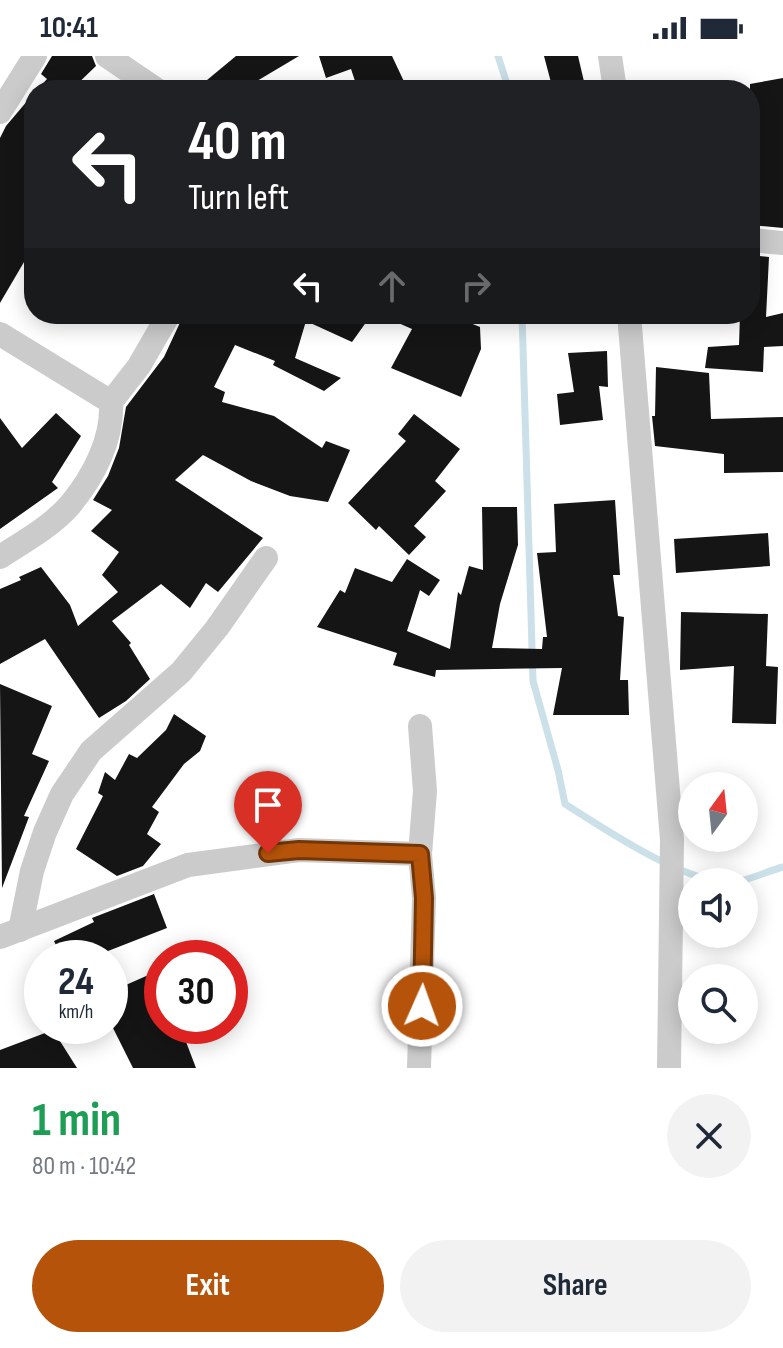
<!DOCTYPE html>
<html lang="en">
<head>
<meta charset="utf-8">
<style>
  :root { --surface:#fff; --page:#f2f2f3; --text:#1f2937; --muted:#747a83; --accent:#b45309 }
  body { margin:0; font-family:"Sofia Sans Condensed",sans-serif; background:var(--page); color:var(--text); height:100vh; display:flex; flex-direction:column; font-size:30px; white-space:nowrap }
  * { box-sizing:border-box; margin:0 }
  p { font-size:26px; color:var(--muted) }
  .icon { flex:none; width:44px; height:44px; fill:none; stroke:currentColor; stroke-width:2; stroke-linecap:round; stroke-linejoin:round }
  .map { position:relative; height:1012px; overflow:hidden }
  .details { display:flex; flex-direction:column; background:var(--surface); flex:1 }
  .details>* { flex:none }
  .hud { position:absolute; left:24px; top:24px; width:736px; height:244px; border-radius:32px; box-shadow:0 4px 20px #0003; background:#202124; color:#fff; overflow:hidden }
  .needle { width:52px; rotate:15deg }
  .tools { position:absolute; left:678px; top:716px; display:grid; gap:16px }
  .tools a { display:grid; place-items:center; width:80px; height:80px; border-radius:50%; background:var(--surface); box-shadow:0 4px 20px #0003; font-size:40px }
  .speed { position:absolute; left:24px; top:884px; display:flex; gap:16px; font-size:40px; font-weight:700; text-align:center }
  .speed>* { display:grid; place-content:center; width:104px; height:104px; border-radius:50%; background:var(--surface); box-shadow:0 4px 20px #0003; line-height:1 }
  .speed small { font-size:20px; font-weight:400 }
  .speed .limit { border:12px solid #d22; background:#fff; color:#111 }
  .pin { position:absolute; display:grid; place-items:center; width:68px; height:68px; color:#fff; margin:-82px -34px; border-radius:50% 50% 50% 0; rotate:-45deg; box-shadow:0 0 8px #0007 }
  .pin .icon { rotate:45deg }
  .me { position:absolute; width:88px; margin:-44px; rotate:2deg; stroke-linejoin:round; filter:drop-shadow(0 0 6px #0008) }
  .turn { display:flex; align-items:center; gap:28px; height:168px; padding:0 32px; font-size:36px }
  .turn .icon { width:104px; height:104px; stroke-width:2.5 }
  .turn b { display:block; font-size:56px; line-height:68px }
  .lanes { display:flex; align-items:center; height:76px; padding:0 32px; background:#0003; justify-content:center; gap:40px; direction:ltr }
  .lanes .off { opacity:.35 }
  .round { display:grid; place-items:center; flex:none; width:84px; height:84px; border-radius:42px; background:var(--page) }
  .summary { display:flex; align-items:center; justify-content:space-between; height:136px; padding:0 32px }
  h1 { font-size:48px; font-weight:700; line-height:60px; color:#1e9e55 }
  .action { display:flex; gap:16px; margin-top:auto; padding:16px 32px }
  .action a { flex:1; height:92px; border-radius:48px; background:var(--accent); color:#fff; font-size:32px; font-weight:700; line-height:92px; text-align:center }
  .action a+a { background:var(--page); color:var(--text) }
  .status { display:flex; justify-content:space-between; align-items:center; height:56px; padding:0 40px; background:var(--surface); direction:ltr }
  .status svg { height:22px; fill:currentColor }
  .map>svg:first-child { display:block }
</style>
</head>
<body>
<div class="status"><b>10:41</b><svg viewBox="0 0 49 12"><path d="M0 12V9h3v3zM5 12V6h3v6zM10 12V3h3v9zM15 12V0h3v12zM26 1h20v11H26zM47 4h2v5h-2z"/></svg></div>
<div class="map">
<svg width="783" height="1012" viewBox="0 0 783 1012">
  <rect width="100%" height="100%" fill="#fff"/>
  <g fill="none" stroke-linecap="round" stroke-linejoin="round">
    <g stroke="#cbe0e8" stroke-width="7">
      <polyline points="498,0 509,34"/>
      <path d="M 522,258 L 533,625 L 558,714 L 565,748 C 603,772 691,832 736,826 C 752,823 768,815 783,811"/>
    </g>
  </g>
  <g fill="#151515">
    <polygon points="52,0 92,0 96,10 71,34 37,34 47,23 41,18"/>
    <polygon points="236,0 299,0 242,34 195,34"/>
    <polygon points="319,0 392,0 408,34 358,34 351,13 326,22"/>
    <polygon points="544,0 578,0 586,34 553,34"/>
    <polygon points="783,22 783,172 750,169 750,28"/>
    <polygon points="34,37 34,189 0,247 0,82 6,70"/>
    <polygon points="750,199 769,201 766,261 783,257 783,290 764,291 763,316 705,312 708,291 739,289 740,258 750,258"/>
    <polygon points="184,258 372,258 352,286 306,265 295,302 341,322 324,335 273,309 275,305 235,289 214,331 225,336 222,346 274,360 322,392 326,385 350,394 328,446 290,440 251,425 203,399 175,424 263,482 218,536 206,527 190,552 161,528 112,565 131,587 129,589 150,623 126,645 99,662 45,583 0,608 0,533 21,524 19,521 41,511 70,549 78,570 118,536 102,519 119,496 91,475 112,454 93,444 108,420 119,392 126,351 164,301"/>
    <polygon points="378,258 448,258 480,271 481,293 461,341 391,312 412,273"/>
    <polygon points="607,295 608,331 599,330 603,364 560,369 557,338 574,336 568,297"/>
    <polygon points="656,311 709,317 711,363 783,361 783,416 724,417 724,398 655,390 652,360 655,360"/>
    <polygon points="56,357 81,380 52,426 58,432 0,473 0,362 22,392"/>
    <polygon points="414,358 460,393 435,425 446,435 414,470 426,481 409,499 379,470 376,474 348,447 406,385 398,378"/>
    <polygon points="615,444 620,519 613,519 618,560 624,561 620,624 628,624 629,659 553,659 562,612 436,614 435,621 393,609 397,597 317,571 340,534 345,537 355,512 392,526 407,503 440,524 429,540 420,534 407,575 450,593 458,536 461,539 469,510 483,514 482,451 517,451 518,489 500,548 492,592 542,593 543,581 547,581 537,497 556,496 554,448"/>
    <polygon points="768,477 770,510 676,517 674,483"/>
    <polygon points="681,556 768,558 766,610 778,611 776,668 732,667 734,610 680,614"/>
    <polygon points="0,628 52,650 32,698 49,705 24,760 29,761 2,832"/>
    <polygon points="174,658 206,680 200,695 184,708 152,751 159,756 147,778 161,788 143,810 117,820 76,793 103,740 98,737 105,716 115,724 129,698 137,702 166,674"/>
    <polygon points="154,838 167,872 90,902 62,902 54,885 94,866 92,862"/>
    <polygon points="162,913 162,970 180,970 196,1012 133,1012 110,966 110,936"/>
    <polygon points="53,974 77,1012 0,1012 0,994"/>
  </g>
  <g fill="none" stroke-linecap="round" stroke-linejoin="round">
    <g stroke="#cbcbcb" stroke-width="24">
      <polyline points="107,0 157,34"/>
      <polyline points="610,0 615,34"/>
      <polyline points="0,56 35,0"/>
      <polyline points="750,184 783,187"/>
      <polyline points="629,258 672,784 669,1012"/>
      <path d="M 0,278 L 111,346 C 113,383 94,420 70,449 C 52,470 23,486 0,501"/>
      <polyline points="111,346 139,310 169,258"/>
      <polyline points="20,874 32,815 45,776 62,738 91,695 181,616 217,572 266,502"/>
      <polyline points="0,881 188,809 299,794 420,798"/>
      <polyline points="419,1012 424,842 420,798 425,735 420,670"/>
    </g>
  </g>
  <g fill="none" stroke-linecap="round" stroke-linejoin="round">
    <defs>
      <polyline id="route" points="268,797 299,794 420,798 424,842 422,950"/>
    </defs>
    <use href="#route" stroke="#753606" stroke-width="20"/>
    <use href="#route" stroke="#b45309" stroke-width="14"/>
  </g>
</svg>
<div class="tools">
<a><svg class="needle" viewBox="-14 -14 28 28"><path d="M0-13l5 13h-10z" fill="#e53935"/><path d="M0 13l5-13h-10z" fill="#747a83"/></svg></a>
<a><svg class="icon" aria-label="sound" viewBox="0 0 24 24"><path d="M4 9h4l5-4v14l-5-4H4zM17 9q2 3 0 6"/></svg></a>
<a><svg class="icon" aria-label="search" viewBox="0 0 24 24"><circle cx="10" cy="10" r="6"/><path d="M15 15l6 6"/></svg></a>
</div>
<div class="speed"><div>24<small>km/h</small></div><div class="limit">30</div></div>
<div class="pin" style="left:268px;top:797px;background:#d93025"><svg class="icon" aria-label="arrive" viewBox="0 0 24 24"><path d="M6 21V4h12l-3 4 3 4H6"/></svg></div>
<svg class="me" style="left:422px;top:950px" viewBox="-20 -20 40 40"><circle r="17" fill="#b45309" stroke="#fff" stroke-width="3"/><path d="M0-11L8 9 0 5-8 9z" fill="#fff"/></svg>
<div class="hud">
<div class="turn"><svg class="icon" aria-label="left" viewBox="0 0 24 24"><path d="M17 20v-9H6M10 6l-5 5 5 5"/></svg><div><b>40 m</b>Turn left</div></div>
<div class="lanes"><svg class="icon" aria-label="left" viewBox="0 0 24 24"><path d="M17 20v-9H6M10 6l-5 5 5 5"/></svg><svg class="icon off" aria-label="ahead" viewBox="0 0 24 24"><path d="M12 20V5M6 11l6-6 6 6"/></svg><svg class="icon off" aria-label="right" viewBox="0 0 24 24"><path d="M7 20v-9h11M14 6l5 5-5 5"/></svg></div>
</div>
</div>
<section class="details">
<div class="summary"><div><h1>1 min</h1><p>80 m · 10:42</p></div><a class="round"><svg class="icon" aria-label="close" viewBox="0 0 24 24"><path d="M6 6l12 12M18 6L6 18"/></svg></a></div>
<div class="action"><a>Exit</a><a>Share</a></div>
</section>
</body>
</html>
